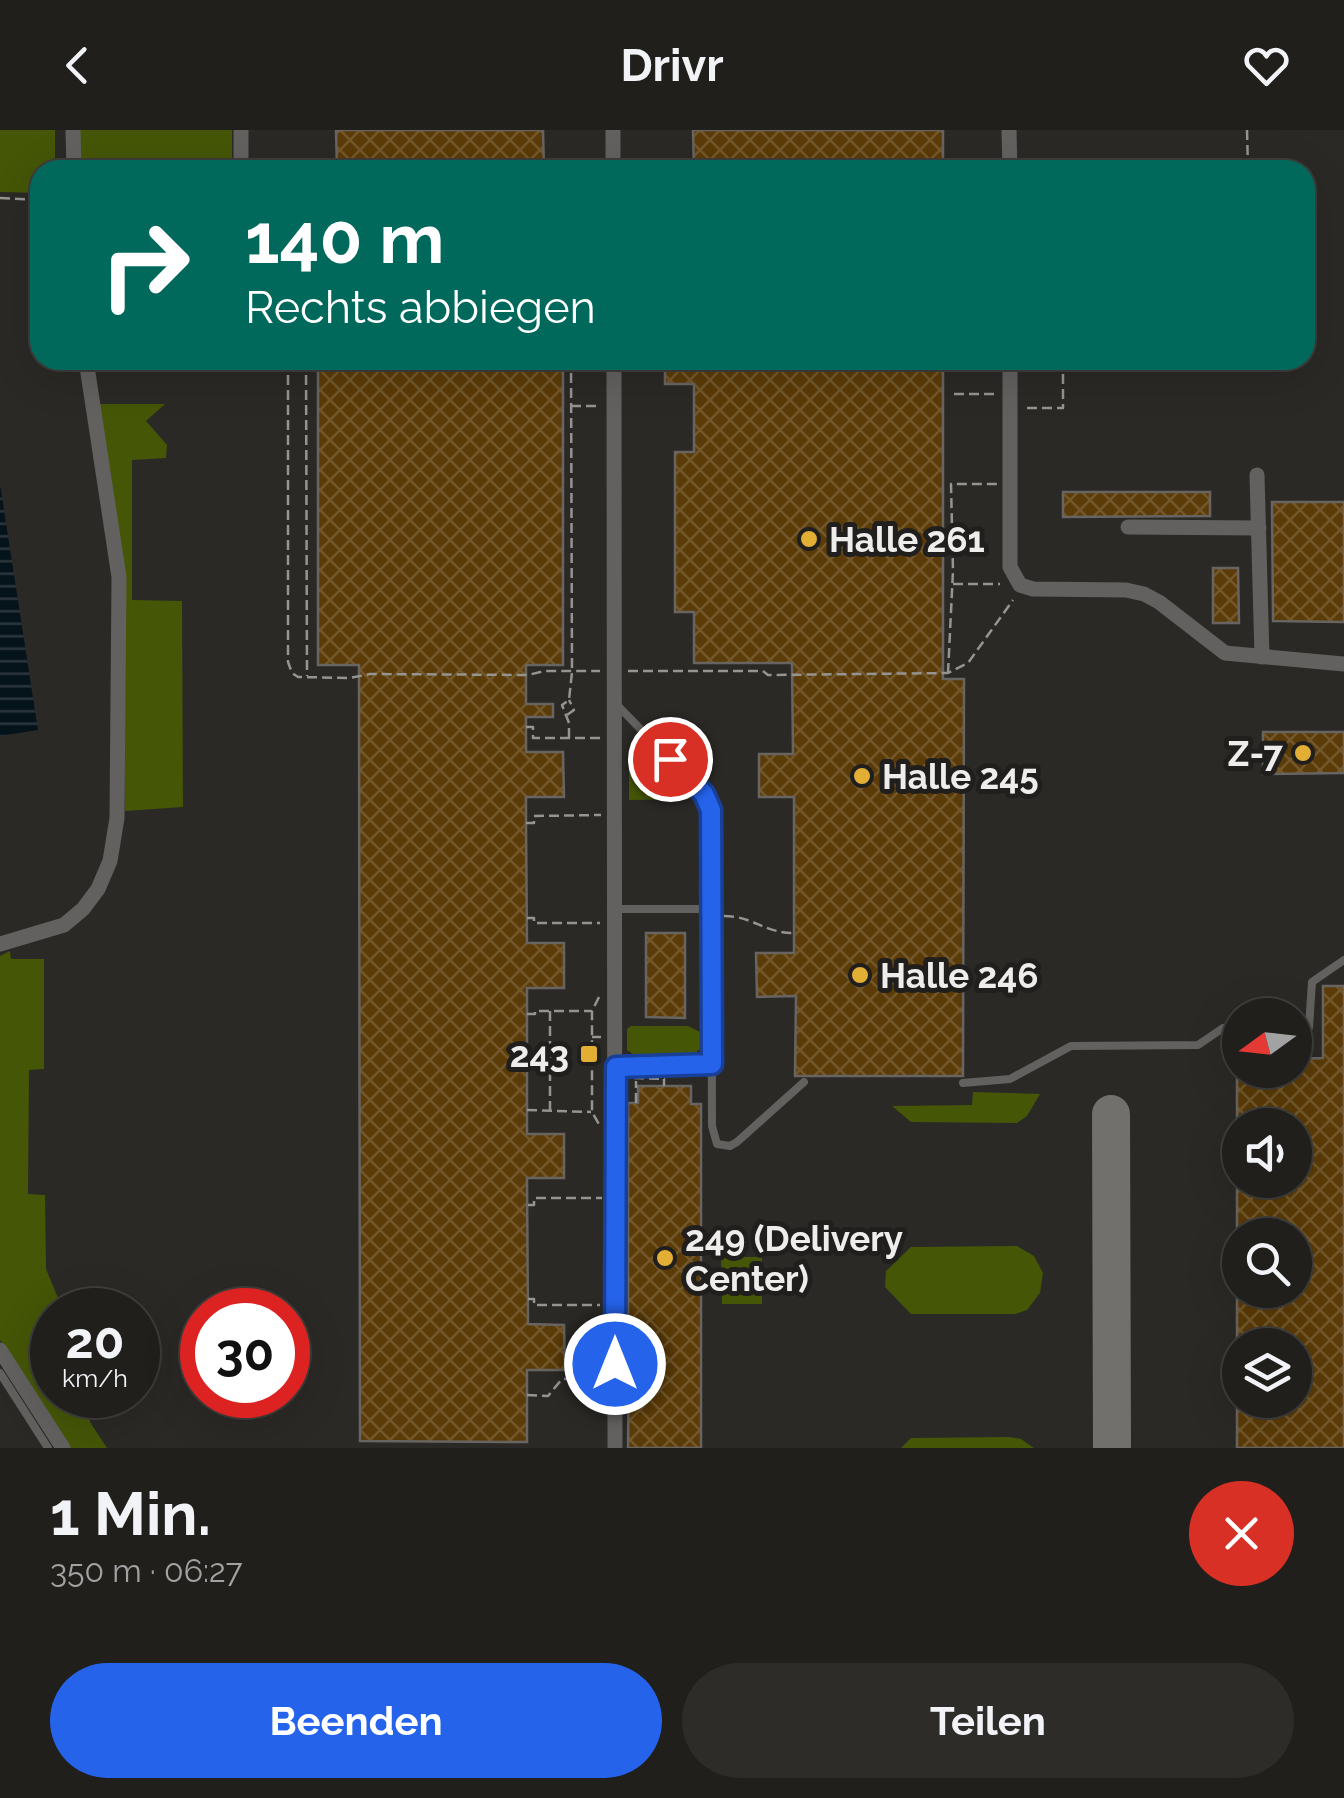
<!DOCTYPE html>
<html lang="de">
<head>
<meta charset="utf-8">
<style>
  :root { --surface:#201f1c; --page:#2d2c29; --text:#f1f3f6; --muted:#a2a2a3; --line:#3d3d3b; --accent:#2563eb }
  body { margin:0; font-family:Raleway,sans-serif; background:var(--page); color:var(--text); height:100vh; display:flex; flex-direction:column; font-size:38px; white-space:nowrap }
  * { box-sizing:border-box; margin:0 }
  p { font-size:32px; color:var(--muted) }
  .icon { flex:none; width:55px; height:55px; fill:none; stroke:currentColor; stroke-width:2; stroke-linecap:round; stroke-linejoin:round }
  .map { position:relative; height:1318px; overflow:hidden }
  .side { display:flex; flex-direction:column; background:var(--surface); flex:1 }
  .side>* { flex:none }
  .hud { position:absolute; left:30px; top:30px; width:1285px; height:210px; border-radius:30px; box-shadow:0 10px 40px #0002,0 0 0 2px var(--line); background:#00695c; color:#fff; overflow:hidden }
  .needle { width:65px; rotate:255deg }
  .controls { position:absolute; left:1222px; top:868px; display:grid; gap:20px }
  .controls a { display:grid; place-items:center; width:90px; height:90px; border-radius:50%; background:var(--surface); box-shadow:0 10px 40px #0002,0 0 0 2px var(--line); font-size:50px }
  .speed { position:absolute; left:30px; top:1158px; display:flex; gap:20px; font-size:50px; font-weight:700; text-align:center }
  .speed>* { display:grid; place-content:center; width:130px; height:130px; border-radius:50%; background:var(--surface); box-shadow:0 10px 40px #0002,0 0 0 2px var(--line); line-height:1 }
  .speed small { font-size:25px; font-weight:400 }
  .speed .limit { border:15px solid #d22; background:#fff; color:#111 }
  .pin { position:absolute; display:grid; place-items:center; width:85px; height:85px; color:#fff; margin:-42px; border:5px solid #fff; border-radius:50%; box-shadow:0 2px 10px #0007 }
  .me { position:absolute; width:110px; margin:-55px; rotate:0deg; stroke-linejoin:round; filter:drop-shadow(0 0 8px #0008) }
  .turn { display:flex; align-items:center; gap:35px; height:210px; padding:0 50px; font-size:45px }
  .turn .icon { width:130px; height:130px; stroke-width:2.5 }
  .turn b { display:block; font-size:70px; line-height:85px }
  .round { display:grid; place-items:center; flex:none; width:105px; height:105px; border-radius:52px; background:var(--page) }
  .overview { display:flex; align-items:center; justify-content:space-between; height:170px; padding:0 50px }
  h1 { font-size:60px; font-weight:700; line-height:75px }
  .primary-button { display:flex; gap:20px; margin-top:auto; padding:20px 50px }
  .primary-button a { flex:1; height:115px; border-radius:60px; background:var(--accent); color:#fff; font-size:40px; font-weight:700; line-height:115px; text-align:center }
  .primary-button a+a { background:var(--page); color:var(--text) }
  header { display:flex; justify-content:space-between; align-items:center; height:130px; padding:0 50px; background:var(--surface); font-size:45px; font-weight:700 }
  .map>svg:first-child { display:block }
</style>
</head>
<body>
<header><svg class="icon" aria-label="back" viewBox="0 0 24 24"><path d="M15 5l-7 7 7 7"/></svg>Drivr<svg class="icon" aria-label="heart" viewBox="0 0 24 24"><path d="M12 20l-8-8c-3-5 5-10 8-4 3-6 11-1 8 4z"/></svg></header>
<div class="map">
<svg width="1344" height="1318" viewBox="0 0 1344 1318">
  <defs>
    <pattern id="water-rules" width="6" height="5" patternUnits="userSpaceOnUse" patternTransform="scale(2.5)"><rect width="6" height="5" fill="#05141b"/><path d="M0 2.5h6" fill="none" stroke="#2a363c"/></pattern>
    <pattern id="building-cross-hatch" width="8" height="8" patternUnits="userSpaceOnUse" patternTransform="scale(2.5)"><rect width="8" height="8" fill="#5b3b07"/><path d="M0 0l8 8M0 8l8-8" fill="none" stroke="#73582b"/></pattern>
  </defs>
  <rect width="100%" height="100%" fill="#2b2926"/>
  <g fill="#455607">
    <polygon points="0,0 55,0 55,40 40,40 40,63 0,62"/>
    <rect x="79" y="0" width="153" height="40"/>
    <polygon points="98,274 165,274 146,291 167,315 166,328 132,330 132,470 182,471 183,677 125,681 125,448"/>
    <polygon points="629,634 669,644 690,669 629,670"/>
    <polygon points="10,821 11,829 44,829 44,939 29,940 28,1064 45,1065 46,1139 63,1180 52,1180 52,1265 90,1265 90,1292 107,1318 69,1318 0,1210 0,826"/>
    <polygon points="631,896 688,896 702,903 702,917 691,927 639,928 627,920 627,899"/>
    <polygon points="973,962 1040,964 1027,986 1017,993 911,992 892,976 972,975"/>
    <polygon points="1017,1116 1034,1126 1043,1143 1040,1163 1027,1180 1015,1184 911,1184 885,1157 886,1141 911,1117"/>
    <polygon points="721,1127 762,1127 762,1174 722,1174"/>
    <polygon points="1010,1307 1021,1309 1034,1318 901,1318 911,1308"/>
  </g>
  <polygon fill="url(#water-rules)" points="0,354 38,600 0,606"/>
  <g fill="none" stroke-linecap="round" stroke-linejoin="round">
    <polyline stroke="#72706d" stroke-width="38" points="1111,984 1112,1318"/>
  </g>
  <g fill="url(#building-cross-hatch)" stroke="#676461" stroke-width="2.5">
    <polygon points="336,0 543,0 544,40 337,40"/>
    <polygon points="693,0 943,0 943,40 694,40"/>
    <polygon points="318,230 563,230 563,535 526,535 526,574 553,574 553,587 526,587 526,622 563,622 564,667 526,667 526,693 527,813 564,813 564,858 527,858 527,1004 564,1004 564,1048 527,1048 528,1194 564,1195 565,1240 527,1240 527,1312 360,1311 359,535 318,535"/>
    <polygon points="665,230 943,230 943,549 964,549 963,946 795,946 796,866 757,867 756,823 794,823 794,667 759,667 759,624 793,624 792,533 694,533 694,482 675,482 675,322 694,322 694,254 665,254"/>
    <polygon points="1063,362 1210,362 1210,386 1063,387"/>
    <polygon points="1272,372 1344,372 1344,492 1273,491"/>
    <polygon points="1213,438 1238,438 1239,493 1213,493"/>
    <polygon points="1263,602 1344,602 1344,643 1263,644"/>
    <polygon points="646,803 685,803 685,888 646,887"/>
    <polygon points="1323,856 1344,856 1344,1318 1237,1318 1237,1270 1295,1270 1295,1215 1237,1215 1237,1160 1295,1160 1295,1105 1237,1105 1237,1050 1295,1050 1295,995 1237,995 1237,940 1295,940 1295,929 1323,928"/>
    <polygon points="638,956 691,956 691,974 701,974 701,1318 628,1318 629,1241 638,1241 638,1210 628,1210 628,973 638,973"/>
  </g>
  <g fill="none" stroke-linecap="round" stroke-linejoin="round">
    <g stroke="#959491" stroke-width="2.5" stroke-dasharray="10 5" stroke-linecap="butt">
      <polyline points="1247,0 1248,40"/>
      <polyline points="0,68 40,70"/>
      <polyline points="288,230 288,532 292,543 298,547 350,548 370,544 528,545 544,541 600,541"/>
      <polyline points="306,230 307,546"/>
      <polyline points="954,264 997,264"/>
      <polyline points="571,276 601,276"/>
      <polyline points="1027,278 1063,278 1063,230"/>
      <polyline points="953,454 1000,454"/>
      <polyline points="628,541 763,541 768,545 948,543 968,533 1013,470"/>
      <polyline points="948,543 953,441 951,354 997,354"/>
      <polyline points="567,585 574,580 569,570"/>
      <polyline points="526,597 533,597 533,608 600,608"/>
      <polyline points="569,608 569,593 562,575 569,570 572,542 571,230"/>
      <polyline points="526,693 534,693 534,686 601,685"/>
      <path d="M 724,786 C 753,786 764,803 794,803"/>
      <polyline points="527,788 534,788 534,793 600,793"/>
      <polyline points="599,867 592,881 592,982 600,996"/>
      <polyline points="527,884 535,884 535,881 591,881"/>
      <polyline points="592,907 601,907"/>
      <polyline points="634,948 664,949 664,956"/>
      <polyline points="636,973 636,951"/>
      <polyline points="527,980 591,982"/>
      <polyline points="550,981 550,881"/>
      <polyline points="528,1075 534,1075 534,1068 602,1068"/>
      <polyline points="528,1169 534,1169 534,1175 600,1175"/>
      <polyline points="630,1234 634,1234 634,1210"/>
      <polyline points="527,1265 548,1266 562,1249 600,1248"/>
    </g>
    <g stroke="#626160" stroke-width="8">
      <polyline points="618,576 704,664 711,680 712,996 717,1014 730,1016 737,1012 804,952"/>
      <polyline points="616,779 712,779"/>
      <polyline points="1295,897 1309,897 1312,852 1344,830"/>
      <polyline points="616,937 712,934"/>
      <polyline points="963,953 1010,949 1071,916 1198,915 1223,898 1240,897"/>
      <polyline points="0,1243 48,1318"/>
    </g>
    <g stroke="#626160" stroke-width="15">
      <polyline points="73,0 74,40"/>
      <polyline points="613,0 613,40"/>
      <polyline points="1009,0 1010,40"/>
      <polyline points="241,40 241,0"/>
      <polyline points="614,230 615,1318"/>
      <polyline points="1010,230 1010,437 1020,455 1033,459 1126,460 1144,464 1159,472 1225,523 1344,534"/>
      <polyline points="1257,345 1262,527"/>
      <polyline points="1128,397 1259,398"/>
      <polyline points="0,814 64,795 83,779 98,759 110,731 117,688 119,447 86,230"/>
      <polyline points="0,1220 63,1318"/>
    </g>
  </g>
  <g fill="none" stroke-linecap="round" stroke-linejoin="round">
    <defs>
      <polyline id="route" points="615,1234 616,937 712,934 711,680 704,664 670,629"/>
    </defs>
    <use href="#route" stroke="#184099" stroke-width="25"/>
    <use href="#route" stroke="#2563eb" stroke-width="18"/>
  </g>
  <g fill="#e2af34" stroke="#211f1d" stroke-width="4">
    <circle cx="809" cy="409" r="10"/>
    <circle cx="1303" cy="623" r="10"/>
    <circle cx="862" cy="646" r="10"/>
    <circle cx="860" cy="845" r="10"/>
    <rect x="579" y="914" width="20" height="20" rx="5"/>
    <circle cx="665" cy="1128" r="10"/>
  </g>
  <g text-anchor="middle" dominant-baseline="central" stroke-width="10" stroke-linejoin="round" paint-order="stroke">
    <g font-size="35" font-weight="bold" fill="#eeedeb" stroke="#211f1d" text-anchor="start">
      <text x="829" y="409">Halle 261</text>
      <text x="1283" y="623" text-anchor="end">Z-7</text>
      <text x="882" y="646">Halle 245</text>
      <text x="880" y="845">Halle 246</text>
      <text x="569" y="924" text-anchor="end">243</text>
      <text x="685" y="1108">249 (Delivery<tspan x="685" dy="40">Center)</tspan></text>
    </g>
  </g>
</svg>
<div class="controls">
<a><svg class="needle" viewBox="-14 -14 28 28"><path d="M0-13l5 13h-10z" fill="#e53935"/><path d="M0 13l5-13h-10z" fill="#a2a2a3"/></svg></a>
<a><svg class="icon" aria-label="sound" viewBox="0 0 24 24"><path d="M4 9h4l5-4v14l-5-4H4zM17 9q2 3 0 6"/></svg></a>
<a><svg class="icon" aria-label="search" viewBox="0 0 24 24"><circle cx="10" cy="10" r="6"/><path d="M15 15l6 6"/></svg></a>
<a><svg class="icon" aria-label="layers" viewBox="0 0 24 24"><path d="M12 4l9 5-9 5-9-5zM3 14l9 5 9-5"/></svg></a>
</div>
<div class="speed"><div>20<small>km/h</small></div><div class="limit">30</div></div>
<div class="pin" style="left:670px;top:629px;background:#d93025"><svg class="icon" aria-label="arrive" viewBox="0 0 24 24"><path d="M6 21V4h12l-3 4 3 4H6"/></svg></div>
<svg class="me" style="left:615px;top:1234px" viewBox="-20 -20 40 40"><circle r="17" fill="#2563eb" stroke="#fff" stroke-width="3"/><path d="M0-11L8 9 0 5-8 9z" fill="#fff"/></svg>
<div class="hud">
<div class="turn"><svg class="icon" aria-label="right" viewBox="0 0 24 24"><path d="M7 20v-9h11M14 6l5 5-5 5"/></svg><div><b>140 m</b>Rechts abbiegen</div></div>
</div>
</div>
<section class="side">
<div class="overview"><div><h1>1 Min.</h1><p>350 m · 06:27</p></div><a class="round" style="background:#d93025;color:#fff"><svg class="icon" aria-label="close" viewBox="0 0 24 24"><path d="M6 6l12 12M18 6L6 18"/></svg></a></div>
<div class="primary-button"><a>Beenden</a><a>Teilen</a></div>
</section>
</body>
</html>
